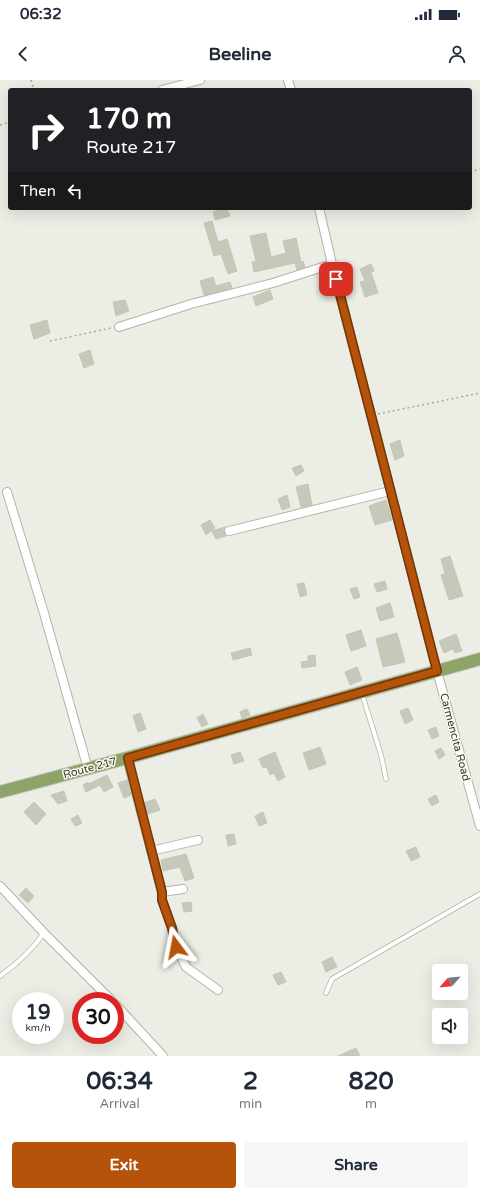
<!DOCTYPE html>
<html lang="en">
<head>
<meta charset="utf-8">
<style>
  :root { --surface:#fff; --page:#f6f6f7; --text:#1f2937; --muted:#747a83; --accent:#b45309 }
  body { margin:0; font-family:"Varela Round",sans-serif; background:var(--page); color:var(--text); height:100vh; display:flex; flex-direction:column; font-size:15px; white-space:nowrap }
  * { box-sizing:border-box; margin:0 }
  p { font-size:13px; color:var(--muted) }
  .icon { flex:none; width:22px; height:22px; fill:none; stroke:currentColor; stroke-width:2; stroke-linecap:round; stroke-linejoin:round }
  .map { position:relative; height:976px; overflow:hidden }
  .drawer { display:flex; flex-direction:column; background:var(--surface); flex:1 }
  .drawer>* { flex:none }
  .guide { position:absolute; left:8px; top:8px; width:464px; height:122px; border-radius:4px; box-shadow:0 4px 16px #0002; background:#202124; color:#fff; overflow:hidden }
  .needle { width:26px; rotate:243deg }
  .buttons { position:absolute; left:432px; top:884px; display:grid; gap:8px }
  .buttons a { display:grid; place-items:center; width:36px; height:36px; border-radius:4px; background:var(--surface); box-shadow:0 4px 16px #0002; font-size:20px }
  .speed { position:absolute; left:12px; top:912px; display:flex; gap:8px; font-size:20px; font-weight:700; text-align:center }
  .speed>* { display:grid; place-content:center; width:52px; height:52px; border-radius:50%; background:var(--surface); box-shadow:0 4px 16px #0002; line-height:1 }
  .speed small { font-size:10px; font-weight:400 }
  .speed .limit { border:6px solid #d22; background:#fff; color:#111 }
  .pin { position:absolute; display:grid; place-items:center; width:34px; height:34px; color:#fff; margin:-17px; border-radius:8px; box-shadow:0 2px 6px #0006 }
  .me { position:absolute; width:44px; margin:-22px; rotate:347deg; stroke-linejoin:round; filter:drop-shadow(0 0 3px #0008) }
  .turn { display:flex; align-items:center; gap:14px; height:84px; padding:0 12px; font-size:18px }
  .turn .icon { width:52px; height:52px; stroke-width:2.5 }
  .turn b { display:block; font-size:28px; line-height:34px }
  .then { display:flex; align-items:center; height:38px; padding:0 12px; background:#0003; gap:8px; font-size:15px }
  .eta { display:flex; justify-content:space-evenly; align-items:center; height:68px; text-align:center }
  .eta b { font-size:24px; font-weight:700; line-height:28px }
  .primary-button { display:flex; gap:8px; margin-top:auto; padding:8px 12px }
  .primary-button a { flex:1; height:46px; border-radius:4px; background:var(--accent); color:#fff; font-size:16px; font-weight:700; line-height:46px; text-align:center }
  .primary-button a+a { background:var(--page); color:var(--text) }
  .status { display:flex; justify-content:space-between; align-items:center; height:28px; padding:0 20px; background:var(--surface); direction:ltr }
  .status svg { height:11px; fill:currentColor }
  header { display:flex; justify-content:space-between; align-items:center; height:52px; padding:0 12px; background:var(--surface); font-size:18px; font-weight:700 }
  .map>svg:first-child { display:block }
</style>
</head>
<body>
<div class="status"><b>06:32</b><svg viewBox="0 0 49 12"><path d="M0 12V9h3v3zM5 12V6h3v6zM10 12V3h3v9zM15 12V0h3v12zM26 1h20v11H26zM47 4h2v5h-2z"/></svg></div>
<header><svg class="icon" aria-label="back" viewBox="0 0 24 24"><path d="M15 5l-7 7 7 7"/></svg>Beeline<svg class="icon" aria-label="person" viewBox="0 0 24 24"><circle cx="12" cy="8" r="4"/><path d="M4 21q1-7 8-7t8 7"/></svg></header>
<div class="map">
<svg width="480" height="976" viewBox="0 0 480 976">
  <rect width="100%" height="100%" fill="#ecede4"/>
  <g fill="#c6c8b9" stroke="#c4c7b6">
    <polygon points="227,128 230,136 215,140 213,132"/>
    <polygon points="212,141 218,162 227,159 237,191 228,194 221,174 214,176 204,143"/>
    <polygon points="266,153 271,177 286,173 283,161 296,158 301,182 303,181 305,187 297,190 295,183 254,192 252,182 256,181 250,156"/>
    <polygon points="371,184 374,191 371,192 378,213 365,217 360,202 365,201 360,189"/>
    <polygon points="213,197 216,206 230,202 232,208 204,215 200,201"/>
    <polygon points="270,210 273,219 256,226 253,217"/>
    <polygon points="125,220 129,231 116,236 113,222"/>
    <polygon points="47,240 50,253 34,259 30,245"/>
    <polygon points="90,270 94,284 84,288 79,274"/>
    <polygon points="400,360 404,376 395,380 390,364"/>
    <polygon points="301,385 304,391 296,396 292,388"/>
    <polygon points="308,404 312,425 301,427 296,407"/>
    <polygon points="287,415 290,427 282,430 278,419"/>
    <polygon points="386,420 392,440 375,445 369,426"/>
    <polygon points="210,440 215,448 206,455 201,445"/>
    <polygon points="225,447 224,452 226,456 216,459 212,451"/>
    <polygon points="450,476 463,516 449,520 441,495 445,494 441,479"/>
    <polygon points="385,501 387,509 377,512 374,504"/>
    <polygon points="304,503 307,515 300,517 297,504"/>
    <polygon points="357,507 360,517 354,519 350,509"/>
    <polygon points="390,523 394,537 380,541 376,528"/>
    <polygon points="361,550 366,566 351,571 346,555"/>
    <polygon points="397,553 405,582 383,587 376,559"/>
    <polygon points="456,554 462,571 455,573 453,569 444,573 439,561"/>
    <polygon points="250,568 252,575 233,580 231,573"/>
    <polygon points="315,575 316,586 302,588 301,582 308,581 308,576"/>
    <polygon points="357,587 362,600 350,605 345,592"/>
    <polygon points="408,628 413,640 405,644 400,631"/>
    <polygon points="247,629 250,635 242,638 240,632"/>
    <polygon points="140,633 146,649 138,652 133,636"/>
    <polygon points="203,634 208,644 202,647 197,638"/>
    <polygon points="436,647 439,656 432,659 428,650"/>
    <polygon points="320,667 326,684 309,690 303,673"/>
    <polygon points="441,668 445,675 439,679 435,671"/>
    <polygon points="240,672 244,681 234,684 231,675"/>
    <polygon points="275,672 285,697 278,701 274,693 270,695 267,687 263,688 259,679"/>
    <polygon points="107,695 113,707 104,712 100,705 86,712 83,705 88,702 89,704"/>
    <polygon points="127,700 131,715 124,718 118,703"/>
    <polygon points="64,711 67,721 58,724 51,715"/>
    <polygon points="436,715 439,722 432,726 428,719"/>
    <polygon points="155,719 160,730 148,734 144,723"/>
    <polygon points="34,722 46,734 36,745 24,732"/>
    <polygon points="263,732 267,743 259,746 255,736"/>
    <polygon points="78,735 82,743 75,746 71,739"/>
    <polygon points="234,754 236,764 228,766 226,755"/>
    <polygon points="416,767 420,777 411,781 406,771"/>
    <polygon points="186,774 194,798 185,801 180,787 163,791 161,780"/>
    <polygon points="26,808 34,816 28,823 19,815"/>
    <polygon points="191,822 192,831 184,832 182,823"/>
    <polygon points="332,877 337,887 326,892 322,882"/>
    <polygon points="281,892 286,902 278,905 273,895"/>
    <polygon points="356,968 360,976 338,976"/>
  </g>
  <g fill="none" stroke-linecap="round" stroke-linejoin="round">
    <defs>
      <g id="lane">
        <polyline points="362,614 381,675 386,699"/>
        <path d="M 0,896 C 17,884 32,870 44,853"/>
        <polyline points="326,913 332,899 480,814"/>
      </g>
      <g id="street">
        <polyline points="288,0 291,10"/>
        <polyline points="162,10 200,0"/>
        <polyline points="319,128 332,184 437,591 480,746"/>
        <polyline points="119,247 191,224 273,203 332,184"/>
        <polyline points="7,412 44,533 88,689"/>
        <polyline points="229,451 390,411"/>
        <polyline points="127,678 162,812"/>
        <polyline points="151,771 198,760"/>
        <polyline points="0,806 44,853 112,921"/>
        <polyline points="183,809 162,812 162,820 172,848 176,867 186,887 218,910"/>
        <polyline points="115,924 163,976"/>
      </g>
      <polyline id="primary" points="0,712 127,678 480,579"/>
    </defs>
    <use href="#lane" stroke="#b2b5a6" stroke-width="5.5"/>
    <use href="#street" stroke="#b2b5a6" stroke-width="10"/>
    <use href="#primary" stroke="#c7c9c1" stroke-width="14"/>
    <g stroke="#a4b184" stroke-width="1.5" stroke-dasharray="2 3" stroke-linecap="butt">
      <polyline points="31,0 34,10"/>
      <polyline points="0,45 10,42"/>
      <polyline points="470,92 480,89"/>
      <polyline points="50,261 111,248"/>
      <polyline points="378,334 480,313"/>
    </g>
    <use href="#lane" stroke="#fff" stroke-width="4"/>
    <use href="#street" stroke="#fff" stroke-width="8"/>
    <use href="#primary" stroke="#8ea367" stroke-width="12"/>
  </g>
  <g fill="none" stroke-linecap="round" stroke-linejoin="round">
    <defs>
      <polyline id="route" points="176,867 172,848 162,820 162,812 128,678 437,591 336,199"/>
    </defs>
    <use href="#route" stroke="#753606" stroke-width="10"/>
    <use href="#route" stroke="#b45309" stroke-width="7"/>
  </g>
  <g text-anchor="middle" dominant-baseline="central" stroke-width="3" stroke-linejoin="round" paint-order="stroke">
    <g font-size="11" fill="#363f23" stroke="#f9faf4">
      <text transform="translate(455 657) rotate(75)">Carmencita Road</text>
      <text transform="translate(90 688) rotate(-15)">Route 217</text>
    </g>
  </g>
</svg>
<div class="buttons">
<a><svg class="needle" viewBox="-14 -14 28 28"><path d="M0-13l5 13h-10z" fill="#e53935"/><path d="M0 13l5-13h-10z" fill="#747a83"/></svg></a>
<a><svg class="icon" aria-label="sound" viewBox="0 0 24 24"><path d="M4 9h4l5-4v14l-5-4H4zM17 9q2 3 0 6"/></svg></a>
</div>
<div class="speed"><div>19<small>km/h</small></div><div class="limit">30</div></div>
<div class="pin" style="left:336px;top:199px;background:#d93025"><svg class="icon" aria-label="arrive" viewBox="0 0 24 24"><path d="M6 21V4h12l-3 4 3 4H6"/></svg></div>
<svg class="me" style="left:176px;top:867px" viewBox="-20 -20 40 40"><path d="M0-17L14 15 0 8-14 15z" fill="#b45309" stroke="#fff" stroke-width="4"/></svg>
<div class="guide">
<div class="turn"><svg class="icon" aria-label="right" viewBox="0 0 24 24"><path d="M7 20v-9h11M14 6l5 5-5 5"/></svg><div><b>170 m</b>Route 217</div></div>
<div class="then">Then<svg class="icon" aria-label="left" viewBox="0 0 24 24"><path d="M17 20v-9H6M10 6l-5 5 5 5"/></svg></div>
</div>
</div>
<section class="drawer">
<div class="eta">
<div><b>06:34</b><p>Arrival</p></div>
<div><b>2</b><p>min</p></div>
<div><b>820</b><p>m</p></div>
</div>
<div class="primary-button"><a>Exit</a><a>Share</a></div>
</section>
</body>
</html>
